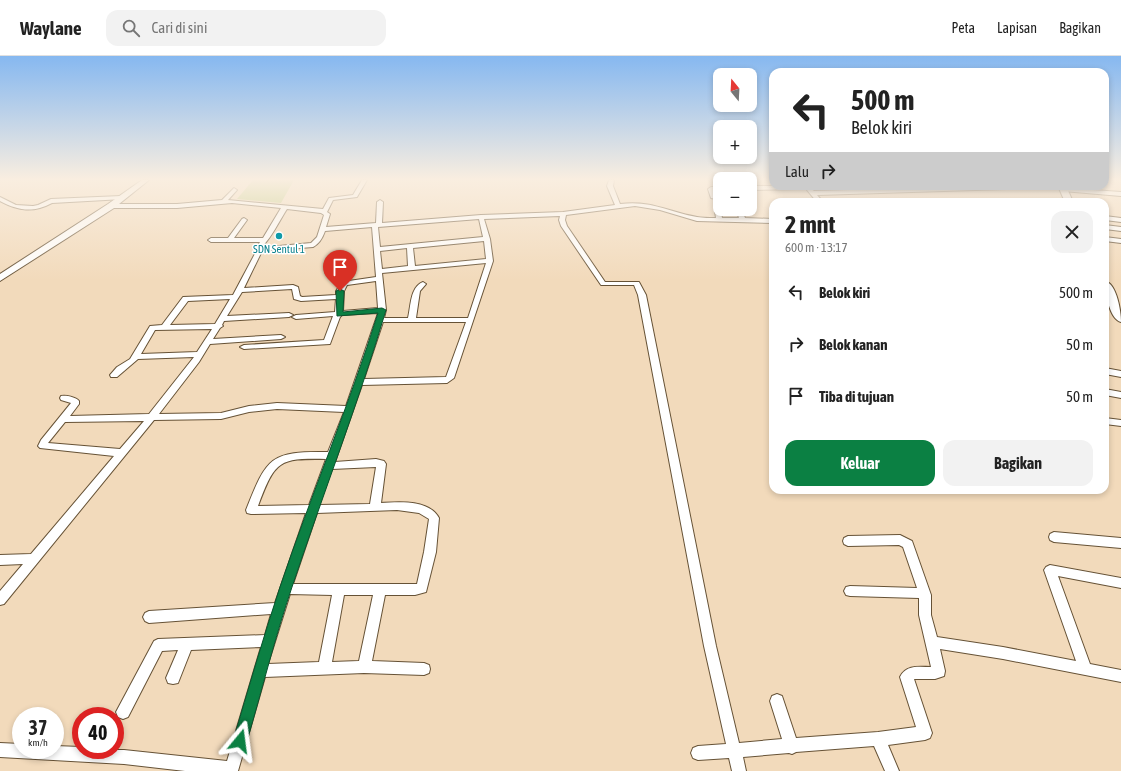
<!DOCTYPE html>
<html lang="id">
<head>
<meta charset="utf-8">
<style>
  :root { --surface:#fff; --page:#f2f2f2; --text:#222; --muted:#767676; --line:#e0e0e0; --accent:#0b8043 }
  body { margin:0; font-family:"Asap Condensed",sans-serif; background:var(--page); color:var(--text); height:100vh; display:flex; flex-direction:column; font-size:15px; white-space:nowrap }
  * { box-sizing:border-box; margin:0 }
  p { font-size:13px; color:var(--muted) }
  .icon { flex:none; width:22px; height:22px; fill:none; stroke:currentColor; stroke-width:2; stroke-linecap:round; stroke-linejoin:round }
  .map { position:relative; flex:1; overflow:hidden }
  .panel { position:absolute; left:769px; top:142px; width:340px; height:296px; display:flex; flex-direction:column; background:var(--surface); border-radius:12px; box-shadow:0 2px 6px #0003 }
  .panel>* { flex:none }
  .guide { position:absolute; left:769px; top:12px; width:340px; height:122px; border-radius:12px; box-shadow:0 2px 6px #0003; background:#fff; color:var(--text); overflow:hidden }
  .needle { width:26px; rotate:342deg }
  .fabs { position:absolute; left:713px; top:12px; display:grid; gap:8px }
  .fabs a { display:grid; place-items:center; width:44px; height:44px; border-radius:8px; background:var(--surface); box-shadow:0 2px 6px #0003; font-size:20px }
  .speed { position:absolute; left:12px; top:651px; display:flex; gap:8px; font-size:20px; font-weight:700; text-align:center }
  .speed>* { display:grid; place-content:center; width:52px; height:52px; border-radius:50%; background:var(--surface); box-shadow:0 2px 6px #0003; line-height:1 }
  .speed small { font-size:10px; font-weight:400 }
  .speed .limit { border:6px solid #d22; background:#fff; color:#111 }
  .pin { position:absolute; display:grid; place-items:center; width:34px; height:34px; color:#fff; margin:-41px -17px; border-radius:50% 50% 50% 0; rotate:-45deg; box-shadow:0 0 4px #0007 }
  .pin .icon { rotate:45deg }
  .me { position:absolute; width:44px; margin:-22px; rotate:16deg; stroke-linejoin:round; filter:drop-shadow(0 0 3px #0008) }
  .turn { display:flex; align-items:center; gap:14px; height:84px; padding:0 16px; font-size:18px }
  .turn .icon { width:52px; height:52px; stroke-width:2.5 }
  .turn b { display:block; font-size:28px; line-height:34px }
  .then { display:flex; align-items:center; height:38px; padding:0 16px; background:#0003; gap:8px; font-size:15px }
  .round { display:grid; place-items:center; flex:none; width:42px; height:42px; border-radius:12px; background:var(--page) }
  .summary { display:flex; align-items:center; justify-content:space-between; height:68px; padding:0 16px }
  h1 { font-size:24px; font-weight:700; line-height:30px }
  .cta { display:flex; gap:8px; margin-top:auto; padding:8px 16px }
  .cta a { flex:1; height:46px; border-radius:12px; background:var(--accent); color:#fff; font-size:16px; font-weight:700; line-height:46px; text-align:center }
  .cta a+a { background:var(--page); color:var(--text) }
  ul { padding:0; list-style:none }
  li { display:flex; align-items:center; gap:12px; height:52px; padding:0 16px }
  li div { flex:1 }
  li b { display:block; font-size:15px }
  li em { font-style:normal }
  header { display:flex; align-items:center; gap:24px; box-sizing:border-box; height:56px; padding:0 20px; background:var(--surface); border-bottom:1px solid var(--line) }
  header strong { font-size:19px }
  nav { display:flex; gap:22px; margin-inline-start:auto; font-size:14px }
  .search { width:280px; height:36px; background:var(--page); display:flex; align-items:center; gap:10px; box-sizing:border-box; padding:0 14px; border-radius:12px; color:var(--muted); font-size:15px }
  .map>svg:first-child { display:block }
</style>
</head>
<body>
<header>
<strong>Waylane</strong>
<div class="search"><svg class="icon" aria-label="search" viewBox="0 0 24 24"><circle cx="10" cy="10" r="6"/><path d="M15 15l6 6"/></svg>Cari di sini</div>
<nav><a>Peta</a><a>Lapisan</a><a>Bagikan</a></nav>
</header>
<div class="map">
<svg width="1121" height="715" viewBox="0 0 1121 715">
  <rect width="100%" height="100%" fill="#f2dabb"/>
  <polygon fill="#b8c877" points="253,124 294,124 281,147 237,143"/>
  <g fill="none" stroke-linecap="round" stroke-linejoin="round">
    <defs>
      <g id="minor">
        <path d="M 362,124 L 367,124 L 357,141 L 333,144 L 327,156 L 330,158 L 326,171 L 376,167 L 377,146 L 380,144 L 383,146 L 382,167 L 481,159 L 563,156 L 615,149 L 607,130 L 609,124 L 614,124 L 613,130 L 620,148 C 652,144 668,156 697,161 C 703,162 710,162 716,162 L 715,155 L 720,151 L 720,153 L 724,153 L 721,156 L 722,162 L 739,162 L 736,153 L 742,153 L 745,162 L 773,163 L 773,167 L 697,165 L 660,154 L 635,150 L 566,159 L 565,164 L 567,170 L 605,226 L 639,226 L 646,239 L 716,590 L 739,687 L 782,683 L 770,645 L 772,640 L 777,638 L 782,640 L 796,682 L 878,676 L 916,671 L 900,621 C 906,608 920,611 931,611 L 919,559 L 919,542 L 850,540 L 846,539 L 844,535 L 846,531 L 850,530 L 917,532 L 903,491 L 899,489 L 848,490 L 844,488 L 843,485 L 844,482 L 848,480 L 900,479 L 912,485 L 931,539 L 931,559 L 937,581 L 1003,591 L 1076,605 L 1044,514 L 1046,511 L 1050,509 L 1121,522 L 1121,532 L 1058,520 L 1090,608 L 1121,614 L 1121,626 L 1003,603 L 940,593 L 945,615 L 944,620 L 935,623 L 914,623 L 932,677 L 930,682 L 925,684 L 888,689 L 899,715 L 885,715 L 874,690 L 796,696 L 792,698 L 789,697 L 743,701 L 746,715 L 732,715 L 729,702 L 698,704 L 693,702 L 691,697 L 693,692 L 698,690 L 726,688 L 704,590 L 638,239 L 634,229 L 601,229 L 561,170 L 559,164 L 560,160 L 484,163 L 490,183 L 493,205 L 454,322 L 447,327 L 362,329 L 335,406 L 376,403 L 384,405 L 386,408 L 381,447 C 398,446 429,443 439,462 L 436,496 L 426,536 L 415,539 L 385,539 L 372,605 L 424,607 L 429,609 L 430,613 L 429,617 L 424,619 L 364,617 L 265,621 L 238,715 L 185,715 L 124,708 L 0,701 L 0,687 L 21,688 L 21,694 L 55,694 L 55,690 L 81,691 L 81,694 L 124,694 L 227,705 L 261,591 L 191,594 L 178,627 L 173,628 L 168,627 L 166,622 L 178,594 L 162,595 L 128,661 L 123,663 L 118,661 L 116,656 L 154,585 L 158,583 L 265,579 L 271,558 L 149,567 L 145,565 L 143,561 L 145,557 L 149,555 L 275,547 L 306,457 L 251,458 L 247,457 L 246,454 C 267,401 270,395 328,396 L 344,356 L 277,353 L 249,356 L 221,363 L 154,364 L 4,548 L 0,549 L 0,535 L 23,508 L 0,509 L 0,499 L 31,498 L 114,400 L 40,392 L 38,390 L 41,384 L 71,347 L 61,344 L 60,342 L 61,340 C 66,339 76,341 79,345 L 79,348 L 70,360 L 149,358 L 194,301 L 138,303 L 117,321 L 111,321 L 110,319 L 117,311 L 130,303 L 150,270 L 162,269 L 183,241 L 233,239 L 258,192 L 311,187 L 317,181 L 324,159 L 321,157 L 287,153 C 281,162 269,186 262,190 L 259,188 L 260,186 L 211,186 L 208,184 L 211,182 L 228,182 L 242,163 L 244,162 L 247,164 L 234,182 L 263,182 L 281,152 L 232,147 L 177,152 L 111,152 L 108,150 L 111,148 L 177,148 L 222,144 L 234,132 L 237,134 L 228,144 L 323,153 L 329,142 L 353,139 ZM 479,163 L 483,181 L 380,191 L 378,171 ZM 372,171 L 376,221 L 342,226 L 336,235 L 336,239 L 302,241 L 300,240 L 298,231 L 293,229 L 244,232 L 262,195 L 313,191 C 319,188 323,181 325,175 ZM 484,185 L 486,203 L 415,210 L 413,192 ZM 407,192 L 408,210 L 382,213 L 380,195 ZM 486,207 L 468,262 L 416,262 L 420,235 L 426,228 L 423,226 C 410,231 411,250 408,262 L 384,262 L 386,254 L 382,217 ZM 376,225 L 378,252 L 343,255 L 344,235 L 347,229 ZM 292,233 L 294,243 L 301,245 L 336,243 L 335,256 L 296,259 L 292,261 L 296,263 L 333,260 L 324,284 L 244,289 L 240,291 L 244,293 L 330,288 L 340,261 L 342,259 L 378,257 L 346,350 L 277,347 L 249,350 L 221,357 L 159,358 L 199,306 L 210,288 L 281,283 L 285,281 L 281,279 L 213,283 L 220,272 L 223,270 L 222,269 L 224,265 L 289,261 L 293,259 L 289,257 L 227,260 L 242,236 ZM 230,243 L 215,268 L 170,269 L 188,245 ZM 383,266 L 466,266 L 446,321 L 364,323 ZM 212,273 L 197,296 L 141,298 L 155,274 ZM 144,365 L 120,393 L 48,387 L 65,366 ZM 326,403 L 309,449 L 258,450 C 275,405 278,402 326,403 ZM 376,411 L 370,448 L 319,449 L 332,413 ZM 397,454 L 419,457 L 429,463 L 424,496 L 417,528 L 293,528 L 317,457 ZM 290,538 L 332,539 L 319,606 L 268,608 ZM 344,539 L 373,539 L 359,605 L 332,606 Z"/>
        <polygon points="750,130 810,130 811,131 808,133 750,134"/>
        <polygon points="986,130 1065,130 1065,132 1121,136 1121,140 1063,135 1060,133 1007,133 817,139 823,146 817,146 807,134 810,132 814,135"/>
        <polygon points="711,131 720,131 720,135 714,135 716,143 711,142 708,133"/>
        <path d="M 121,140 L 123,141 L 123,143 L 52,147 C 33,157 19,155 0,145 L 0,141 L 16,149 L 33,150 L 38,149 L 51,143 Z"/>
        <polygon points="1105,160 1121,162 1121,166 1105,164"/>
        <polygon points="1105,169 1121,171 1121,175 1105,173"/>
        <polygon points="1105,181 1121,183 1121,187 1105,185"/>
        <polygon points="1105,312 1121,315 1121,321 1105,318"/>
        <polygon points="1105,333 1121,336 1121,342 1105,339"/>
        <polygon points="1105,362 1121,364 1121,370 1105,368"/>
        <polygon points="1054,476 1121,482 1121,492 1054,486 1050,484 1049,481 1050,478"/>
      </g>
      <polygon id="major" points="142,124 149,124 114,152 0,225 0,218 108,148"/>
      <g id="highway">
        <polygon points="1058,130 1066,130 1073,146 1065,146"/>
        <path d="M 1105,225 C 1117,228 1121,256 1121,266 C 1109,263 1105,235 1105,225 Z"/>
      </g>
    </defs>
    <use href="#minor" stroke="#665236" stroke-width="2"/>
    <use href="#major" stroke="#665236" stroke-width="2"/>
    <use href="#highway" stroke="#665236" stroke-width="2"/>
    <use href="#minor" fill="#fff" fill-rule="evenodd"/>
    <use href="#major" fill="#fff" fill-rule="evenodd"/>
    <use href="#highway" fill="#fff" fill-rule="evenodd"/>
  </g>
  <linearGradient id="sky" x2="0" y2="1"><stop stop-color="#86b8f0"/><stop offset="0.55" stop-color="#f9eee0"/><stop offset="1" stop-color="#f9eee0" stop-opacity="0"/></linearGradient>
  <rect width="1121" height="224" fill="url(#sky)"/>
  <path fill="#0b8043" stroke="#07532c" d="M 340,233 L 344,235 L 343,256 L 382,252 L 386,254 C 358,348 323,438 292,531 C 275,581 262,634 247,685 L 245,690 L 240,692 L 235,690 L 233,685 C 248,634 263,582 280,531 C 311,439 349,350 378,257 L 337,260 L 336,235 Z"/>
  <circle fill="#0f9aa8" stroke="#fff" stroke-width="1.5" cx="279" cy="180" r="4"/>
  <g text-anchor="middle" dominant-baseline="central" stroke-width="3" stroke-linejoin="round" paint-order="stroke">
    <g font-size="11" fill="#0d838f" stroke="#fff">
      <text x="279" y="193">SDN Sentul 1</text>
    </g>
  </g>
</svg>
<div class="fabs">
<a><svg class="needle" viewBox="-14 -14 28 28"><path d="M0-13l5 13h-10z" fill="#e53935"/><path d="M0 13l5-13h-10z" fill="#767676"/></svg></a>
<a>+</a>
<a>−</a>
</div>
<div class="speed"><div>37<small>km/h</small></div><div class="limit">40</div></div>
<div class="pin" style="left:340px;top:235px;background:#d93025"><svg class="icon" aria-label="arrive" viewBox="0 0 24 24"><path d="M6 21V4h12l-3 4 3 4H6"/></svg></div>
<svg class="me" style="left:240px;top:685px" viewBox="-20 -20 40 40"><path d="M0-17L14 15 0 8-14 15z" fill="#0b8043" stroke="#fff" stroke-width="4"/></svg>
<div class="guide">
<div class="turn"><svg class="icon" aria-label="left" viewBox="0 0 24 24"><path d="M17 20v-9H6M10 6l-5 5 5 5"/></svg><div><b>500 m</b>Belok kiri</div></div>
<div class="then">Lalu<svg class="icon" aria-label="right" viewBox="0 0 24 24"><path d="M7 20v-9h11M14 6l5 5-5 5"/></svg></div>
</div>
<section class="panel">
<div class="summary"><div><h1>2 mnt</h1><p>600 m · 13:17</p></div><a class="round"><svg class="icon" aria-label="close" viewBox="0 0 24 24"><path d="M6 6l12 12M18 6L6 18"/></svg></a></div>
<ul>
<li><svg class="icon" aria-label="left" viewBox="0 0 24 24"><path d="M17 20v-9H6M10 6l-5 5 5 5"/></svg><div><b>Belok kiri</b></div><em>500 m</em></li>
<li><svg class="icon" aria-label="right" viewBox="0 0 24 24"><path d="M7 20v-9h11M14 6l5 5-5 5"/></svg><div><b>Belok kanan</b></div><em>50 m</em></li>
<li><svg class="icon" aria-label="arrive" viewBox="0 0 24 24"><path d="M6 21V4h12l-3 4 3 4H6"/></svg><div><b>Tiba di tujuan</b></div><em>50 m</em></li>
</ul>
<div class="cta"><a>Keluar</a><a>Bagikan</a></div>
</section>
</div>
</body>
</html>
